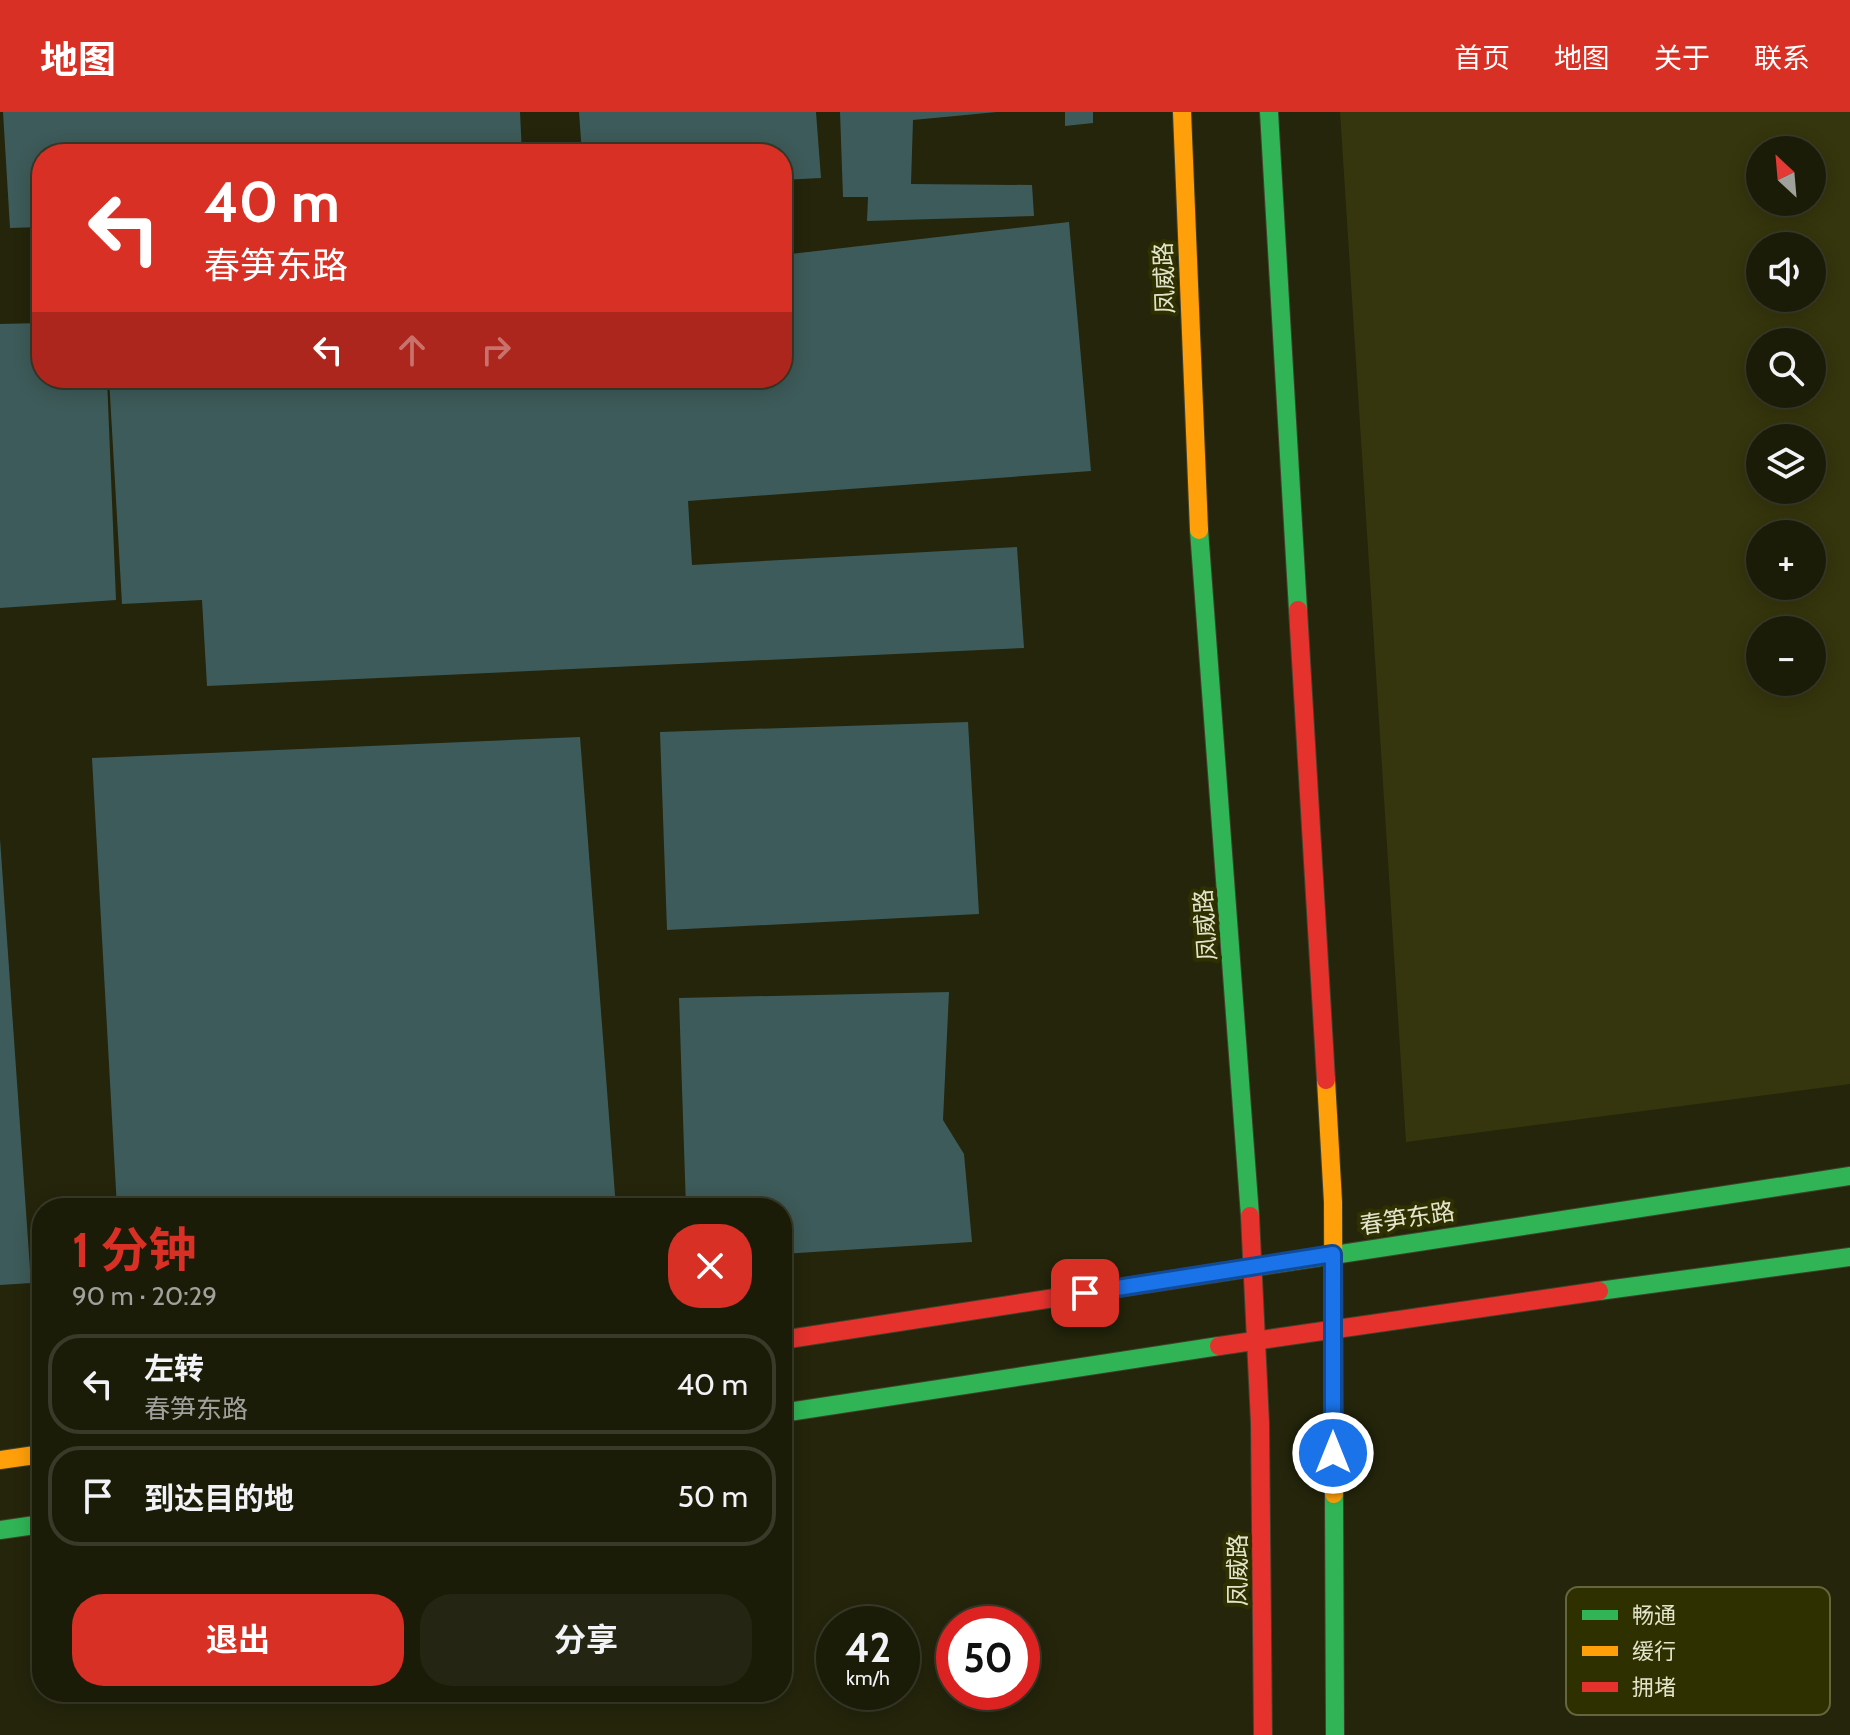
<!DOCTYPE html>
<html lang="zh">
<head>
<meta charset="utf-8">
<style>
  :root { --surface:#1b1c08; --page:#242512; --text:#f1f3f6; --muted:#a0a19c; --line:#393a29; --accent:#d93025 }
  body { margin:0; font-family:Cabin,"Noto Sans SC",sans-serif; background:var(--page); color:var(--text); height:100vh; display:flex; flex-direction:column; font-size:30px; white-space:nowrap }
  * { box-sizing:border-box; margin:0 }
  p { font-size:26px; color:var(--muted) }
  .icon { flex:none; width:44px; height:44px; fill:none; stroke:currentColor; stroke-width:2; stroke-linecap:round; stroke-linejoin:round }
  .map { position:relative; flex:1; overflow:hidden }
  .sheet { position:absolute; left:32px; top:1086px; width:760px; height:504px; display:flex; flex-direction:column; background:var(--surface); border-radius:32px; box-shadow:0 4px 20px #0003,0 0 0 2px var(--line) }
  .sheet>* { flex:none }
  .hud { position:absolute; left:32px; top:32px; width:760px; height:244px; border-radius:32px; box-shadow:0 4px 20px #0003,0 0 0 2px var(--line); background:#d93025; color:#fff; overflow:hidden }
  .needle { width:52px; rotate:334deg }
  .controls { position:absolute; left:1746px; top:24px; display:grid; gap:16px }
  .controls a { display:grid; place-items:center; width:80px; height:80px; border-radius:50%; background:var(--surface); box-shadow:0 4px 20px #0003,0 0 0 2px var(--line); font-size:40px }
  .speed { position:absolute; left:816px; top:1494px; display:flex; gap:16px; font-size:40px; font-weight:700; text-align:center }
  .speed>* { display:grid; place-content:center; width:104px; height:104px; border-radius:50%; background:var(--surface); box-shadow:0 4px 20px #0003,0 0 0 2px var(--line); line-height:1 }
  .speed small { font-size:20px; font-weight:400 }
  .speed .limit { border:12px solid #d22; background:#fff; color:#111 }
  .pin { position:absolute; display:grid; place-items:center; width:68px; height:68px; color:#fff; margin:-34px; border-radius:16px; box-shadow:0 4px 12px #0006 }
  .me { position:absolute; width:88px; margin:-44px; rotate:0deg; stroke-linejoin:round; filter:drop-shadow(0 0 6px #0008) }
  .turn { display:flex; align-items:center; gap:28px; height:168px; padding:0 40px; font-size:36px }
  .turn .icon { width:104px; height:104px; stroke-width:2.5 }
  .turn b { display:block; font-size:56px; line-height:68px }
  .lanes { display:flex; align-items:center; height:76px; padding:0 40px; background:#0003; justify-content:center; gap:40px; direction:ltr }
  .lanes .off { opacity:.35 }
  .round { display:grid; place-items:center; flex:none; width:84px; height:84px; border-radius:32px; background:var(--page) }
  .head { display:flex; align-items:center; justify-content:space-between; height:136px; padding:0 40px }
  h1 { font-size:48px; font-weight:700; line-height:60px; color:var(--accent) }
  .action { display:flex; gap:16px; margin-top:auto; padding:16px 40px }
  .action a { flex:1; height:92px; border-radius:32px; background:var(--accent); color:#fff; font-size:32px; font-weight:700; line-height:92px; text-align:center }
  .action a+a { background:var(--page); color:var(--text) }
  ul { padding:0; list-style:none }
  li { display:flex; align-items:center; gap:24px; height:100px; margin:0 16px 12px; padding:0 24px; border:4px solid var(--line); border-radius:32px }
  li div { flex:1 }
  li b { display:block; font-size:30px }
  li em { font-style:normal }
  header { display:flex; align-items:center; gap:48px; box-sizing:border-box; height:112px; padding:0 40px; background:var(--accent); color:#fff }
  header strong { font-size:38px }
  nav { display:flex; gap:44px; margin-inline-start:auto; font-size:28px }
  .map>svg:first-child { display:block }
</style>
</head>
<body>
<header>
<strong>地图</strong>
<nav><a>首页</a><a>地图</a><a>关于</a><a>联系</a></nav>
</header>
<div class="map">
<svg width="1850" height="1623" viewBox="0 0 1850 1623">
  <rect width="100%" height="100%" fill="#24250b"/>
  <path fill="#35360d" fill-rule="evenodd" d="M 1340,0 L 1850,0 L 1850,972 L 1406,1030 ZM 1760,38 L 1812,38 L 1812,90 L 1760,90 ZM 1812,134 L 1812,186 L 1760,186 L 1760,134 ZM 1812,230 L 1812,282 L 1760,282 L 1760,230 ZM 1760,326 L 1812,326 L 1812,378 L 1760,378 ZM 1812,422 L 1812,474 L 1760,474 L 1760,422 ZM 1812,518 L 1812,570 L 1760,570 L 1760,518 Z"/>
  <g fill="#3d5b5a">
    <polygon points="3,0 520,0 522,42 42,42 42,115 10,116"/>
    <polygon points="579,0 816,0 821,66 782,68 782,42 582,42"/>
    <polygon points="840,0 997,0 913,8 911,72 1032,73 1034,104 867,109 868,85 843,85"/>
    <polygon points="1065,0 1093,0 1093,11 1065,14"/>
    <polygon points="1069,110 1091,359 688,389 692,453 1017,435 1024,536 207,574 202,488 122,492 109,266 782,266 782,143"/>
    <polygon points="42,211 42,266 107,266 116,488 0,496 0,212"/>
    <polygon points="968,610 979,802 667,818 660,620"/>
    <polygon points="580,625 616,1096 117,1096 92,646"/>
    <polygon points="0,727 31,1171 0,1173"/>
    <polygon points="949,880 943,1008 964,1042 972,1130 782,1142 782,1096 686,1096 679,886"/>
  </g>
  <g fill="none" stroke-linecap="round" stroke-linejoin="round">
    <defs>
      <g id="fast">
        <polyline points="1269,0 1298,498"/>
        <polyline points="1199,418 1250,1104"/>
        <polyline points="1216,1161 1850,1064"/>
        <polyline points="1599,1179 1850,1145"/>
        <polyline points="782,1301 1219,1234"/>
        <polyline points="1334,1382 1335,1623"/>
        <polyline points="0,1418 42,1412"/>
      </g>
      <g id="slow">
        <polyline points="1182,0 1199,418"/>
        <polyline points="1326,968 1333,1090 1334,1382"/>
        <polyline points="0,1348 42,1342"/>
      </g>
      <g id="jam">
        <polyline points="1298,498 1326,968"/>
        <polyline points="1250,1104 1260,1311 1263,1623"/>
        <polyline points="782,1228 1216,1161"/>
        <polyline points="1219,1234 1599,1179"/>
      </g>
    </defs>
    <use href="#fast" stroke="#41412c" stroke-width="20"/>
    <use href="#slow" stroke="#41412c" stroke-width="20"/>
    <use href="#jam" stroke="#41412c" stroke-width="20"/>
    <use href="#fast" stroke="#30b455" stroke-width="18"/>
    <use href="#slow" stroke="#ff9f0a" stroke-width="18"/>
    <use href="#jam" stroke="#e5322d" stroke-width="18"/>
  </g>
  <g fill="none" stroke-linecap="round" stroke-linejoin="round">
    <defs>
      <polyline id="route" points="1085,1181 1333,1142 1333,1341"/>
    </defs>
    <use href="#route" stroke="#114b97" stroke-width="20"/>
    <use href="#route" stroke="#1a73e8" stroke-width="14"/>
  </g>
  <g text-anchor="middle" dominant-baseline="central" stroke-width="8" stroke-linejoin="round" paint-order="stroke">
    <g font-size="24" fill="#e2e5cb" stroke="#2f3000">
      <text transform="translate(1164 166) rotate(-92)">凤威路</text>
      <text transform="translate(1205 813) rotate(-94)">凤威路</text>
      <text transform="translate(1407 1106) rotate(-9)">春笋东路</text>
      <text transform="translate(1237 1458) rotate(-90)">凤威路</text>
    </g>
  </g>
  <rect x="1566" y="1475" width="264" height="128" rx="12" fill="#2f3000" stroke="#65663d" stroke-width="2"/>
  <rect x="1582" y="1498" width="36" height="10" fill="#30b455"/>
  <rect x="1582" y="1534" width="36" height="10" fill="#ff9f0a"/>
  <rect x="1582" y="1570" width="36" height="10" fill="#e5322d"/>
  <g font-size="22" fill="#e2e5cb">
    <text x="1632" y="1511">畅通</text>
    <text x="1632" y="1547">缓行</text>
    <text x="1632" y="1583">拥堵</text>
  </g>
</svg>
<div class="controls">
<a><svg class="needle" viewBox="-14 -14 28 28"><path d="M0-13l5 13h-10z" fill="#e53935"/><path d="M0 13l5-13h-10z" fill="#a0a19c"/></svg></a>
<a><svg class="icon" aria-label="sound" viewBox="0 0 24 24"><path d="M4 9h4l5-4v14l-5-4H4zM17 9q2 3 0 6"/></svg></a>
<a><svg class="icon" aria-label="search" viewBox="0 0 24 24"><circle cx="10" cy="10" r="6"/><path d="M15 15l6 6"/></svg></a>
<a><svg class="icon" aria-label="layers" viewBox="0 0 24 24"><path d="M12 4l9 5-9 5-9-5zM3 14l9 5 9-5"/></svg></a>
<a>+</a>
<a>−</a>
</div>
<div class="speed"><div>42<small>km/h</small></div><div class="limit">50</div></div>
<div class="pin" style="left:1085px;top:1181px;background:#d93025"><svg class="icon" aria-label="arrive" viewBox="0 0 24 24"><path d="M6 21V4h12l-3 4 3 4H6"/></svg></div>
<svg class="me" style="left:1333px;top:1341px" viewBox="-20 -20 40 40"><circle r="17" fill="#1a73e8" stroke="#fff" stroke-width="3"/><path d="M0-11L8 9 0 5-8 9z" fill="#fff"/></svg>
<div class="hud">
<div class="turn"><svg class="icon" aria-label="left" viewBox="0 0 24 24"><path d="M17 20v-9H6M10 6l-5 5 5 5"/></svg><div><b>40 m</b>春笋东路</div></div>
<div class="lanes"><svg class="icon" aria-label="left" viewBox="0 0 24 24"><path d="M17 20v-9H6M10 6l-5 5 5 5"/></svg><svg class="icon off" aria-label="ahead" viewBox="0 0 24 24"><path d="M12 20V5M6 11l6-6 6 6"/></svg><svg class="icon off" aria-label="right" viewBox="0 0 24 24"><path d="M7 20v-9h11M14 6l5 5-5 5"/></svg></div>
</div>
<section class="sheet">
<div class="head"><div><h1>1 分钟</h1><p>90 m · 20:29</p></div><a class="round" style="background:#d93025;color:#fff"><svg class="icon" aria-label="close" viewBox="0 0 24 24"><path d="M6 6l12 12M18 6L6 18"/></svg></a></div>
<ul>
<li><svg class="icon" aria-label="left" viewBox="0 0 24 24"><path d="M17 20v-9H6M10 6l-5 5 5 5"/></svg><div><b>左转</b><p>春笋东路</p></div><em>40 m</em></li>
<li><svg class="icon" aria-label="arrive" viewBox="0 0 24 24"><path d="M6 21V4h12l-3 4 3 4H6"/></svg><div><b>到达目的地</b></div><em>50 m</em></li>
</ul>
<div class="action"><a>退出</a><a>分享</a></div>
</section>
</div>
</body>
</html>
